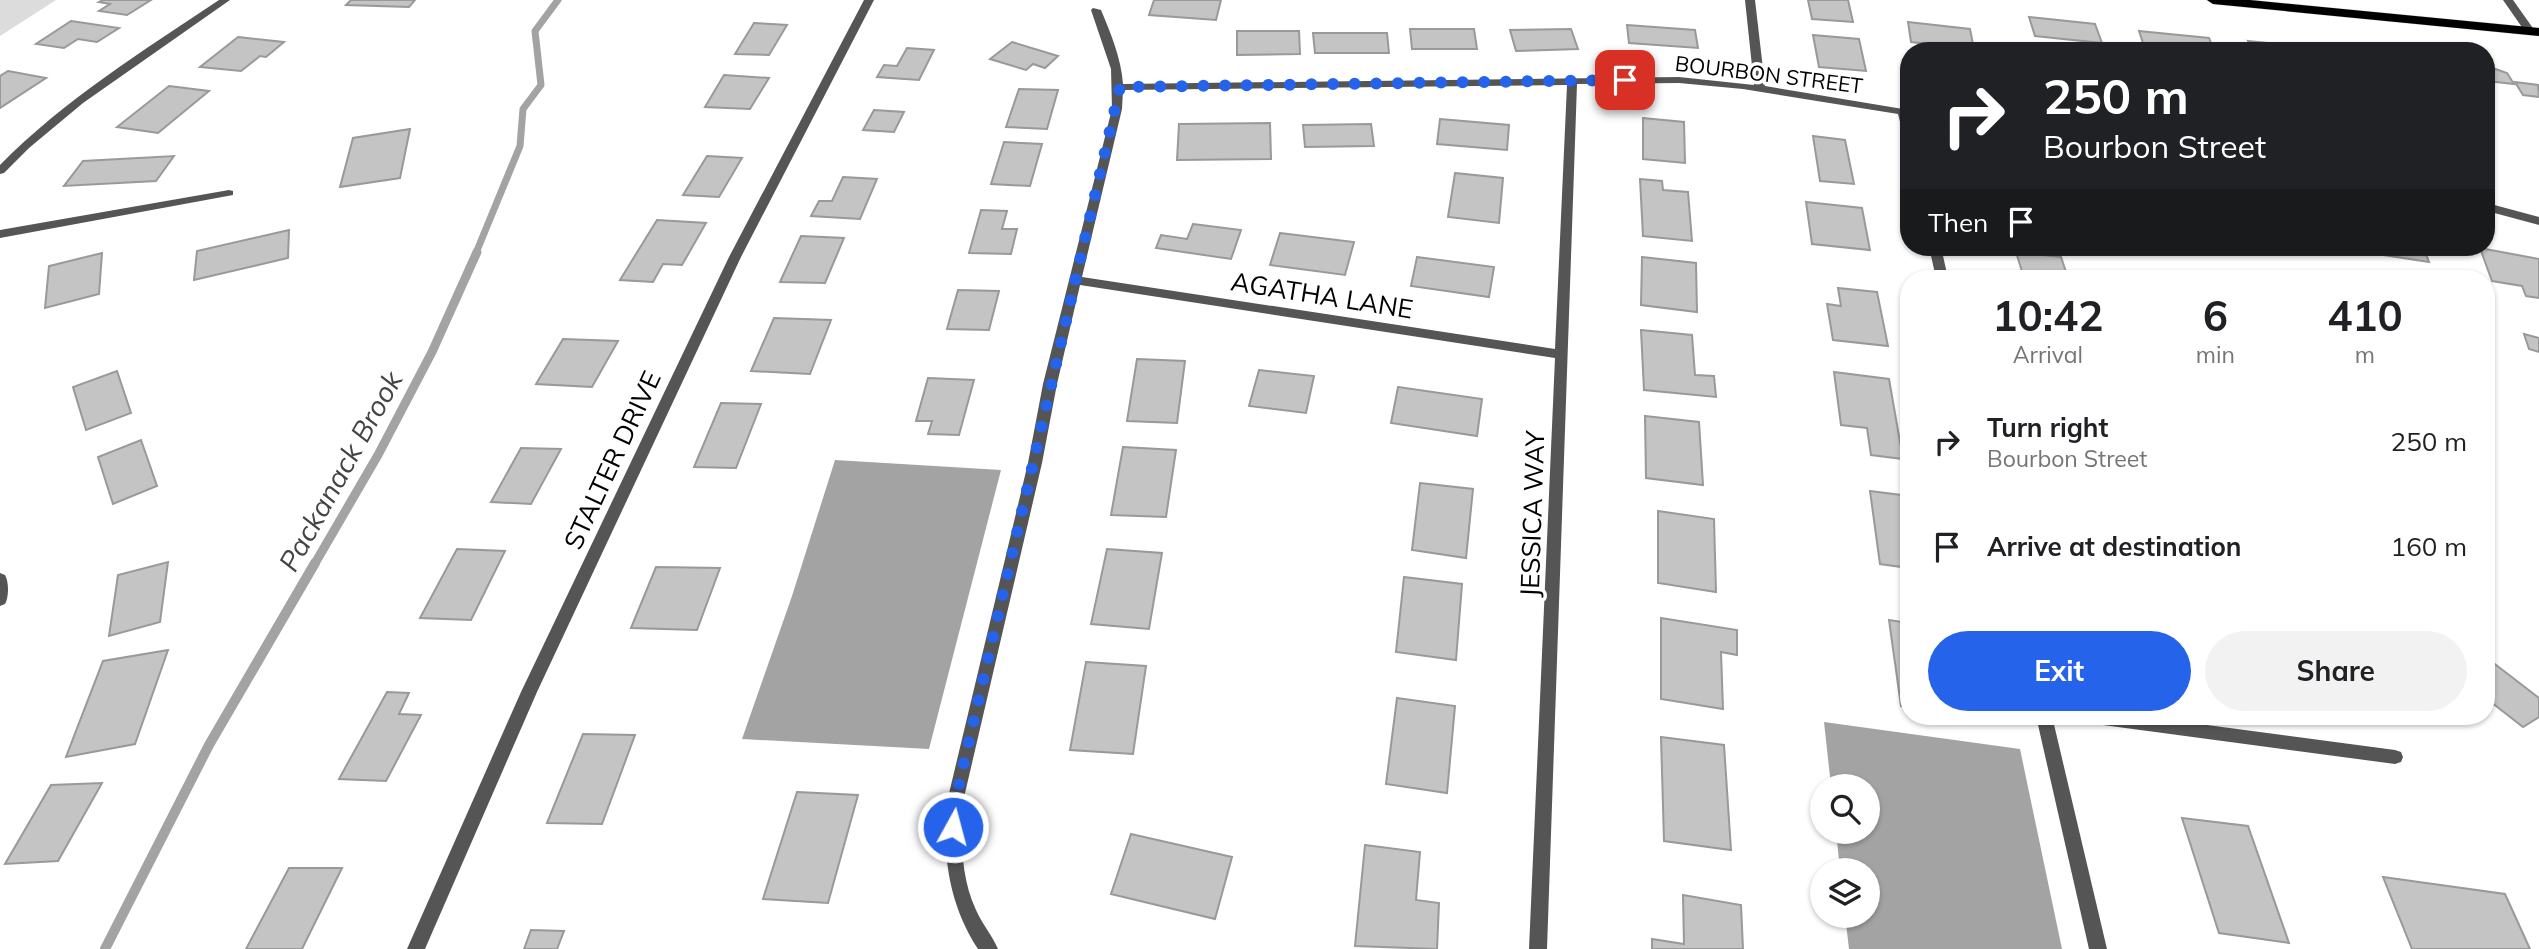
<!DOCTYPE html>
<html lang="en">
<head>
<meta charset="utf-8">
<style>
  :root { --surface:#fff; --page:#f2f2f2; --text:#202124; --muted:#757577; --accent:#2563eb }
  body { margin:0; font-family:Mulish,sans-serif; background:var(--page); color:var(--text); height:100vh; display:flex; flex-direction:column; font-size:26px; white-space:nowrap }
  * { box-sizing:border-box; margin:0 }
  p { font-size:23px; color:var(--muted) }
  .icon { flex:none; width:38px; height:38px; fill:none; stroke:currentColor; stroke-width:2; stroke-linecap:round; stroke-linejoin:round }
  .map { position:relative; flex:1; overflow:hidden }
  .details { position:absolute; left:1900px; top:270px; width:595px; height:455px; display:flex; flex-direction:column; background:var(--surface); border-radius:28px; box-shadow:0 2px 5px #0004 }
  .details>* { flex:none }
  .hud { position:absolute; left:1900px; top:42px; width:595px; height:214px; border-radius:28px; box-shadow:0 2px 5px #0004; background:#202124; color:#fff; overflow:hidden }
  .controls { position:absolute; left:1810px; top:774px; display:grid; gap:14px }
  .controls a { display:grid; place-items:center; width:70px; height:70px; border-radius:50%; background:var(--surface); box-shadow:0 2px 5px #0004; font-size:35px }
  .pin { position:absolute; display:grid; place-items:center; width:60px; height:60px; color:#fff; margin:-30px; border-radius:14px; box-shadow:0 4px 10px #0006 }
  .me { position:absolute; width:77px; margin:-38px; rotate:7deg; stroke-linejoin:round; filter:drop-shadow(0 0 5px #0008) }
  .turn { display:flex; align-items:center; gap:24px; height:147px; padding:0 28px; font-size:32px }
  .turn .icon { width:91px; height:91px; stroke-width:2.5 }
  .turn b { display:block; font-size:49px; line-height:60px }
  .then { display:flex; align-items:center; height:66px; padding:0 28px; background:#0003; gap:14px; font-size:26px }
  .eta { display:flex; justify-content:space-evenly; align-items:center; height:119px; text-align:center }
  .eta b { font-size:42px; font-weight:700; line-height:49px }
  .primary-button { display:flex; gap:14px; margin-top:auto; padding:14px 28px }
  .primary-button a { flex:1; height:80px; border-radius:42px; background:var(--accent); color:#fff; font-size:28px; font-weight:700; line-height:80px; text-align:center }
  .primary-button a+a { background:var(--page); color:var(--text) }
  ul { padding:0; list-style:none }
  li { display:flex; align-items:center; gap:21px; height:105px; padding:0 28px }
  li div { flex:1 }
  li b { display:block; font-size:26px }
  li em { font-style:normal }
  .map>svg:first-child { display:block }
</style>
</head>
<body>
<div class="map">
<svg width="2539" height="949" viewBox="0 0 2539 949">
  <rect width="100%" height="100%" fill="#fff"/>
  <polygon fill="#dcdcdc" points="0,0 56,0 0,36"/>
  <g fill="#a3a3a3">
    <polygon points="835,460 1001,470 929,749 742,739 792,596"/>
    <polygon points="1824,722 2020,749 2062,949 1849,949 1845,915 1867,915 1867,870 1840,870 1836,831 1867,831 1867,786 1831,786"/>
  </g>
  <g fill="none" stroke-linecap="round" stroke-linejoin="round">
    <polyline stroke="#a3a3a3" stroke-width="7" points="476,253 520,146 523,109 541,85 535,31 558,0"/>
    <polyline stroke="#a3a3a3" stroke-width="9" points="314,565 378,455 432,352 477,252"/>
    <polyline stroke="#a3a3a3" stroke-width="10" points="105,949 209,745 315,563"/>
  </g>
  <g fill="#c4c4c4" stroke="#999" stroke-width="2">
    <polygon points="103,0 151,0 127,15 99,11 110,4 99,2"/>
    <polygon points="351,0 415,0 409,7 346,5"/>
    <polygon points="1154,0 1221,0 1216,20 1149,15"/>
    <polygon points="1808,0 1848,0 1853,22 1812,19"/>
    <polygon points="2029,17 2095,24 2102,43 2035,36"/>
    <polygon points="71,21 119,28 97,42 78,39 64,48 36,44"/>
    <polygon points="1908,22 1970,29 1974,49 1911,42"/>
    <polygon points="754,23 787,25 769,55 735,54"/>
    <polygon points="1627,25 1695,30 1698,48 1629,43"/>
    <polygon points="1410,29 1474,29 1477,49 1412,49"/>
    <polygon points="1571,29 1578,49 1516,51 1510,30"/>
    <polygon points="1237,31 1299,31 1300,54 1237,55"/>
    <polygon points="2139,31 2209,38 2214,51 2144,46"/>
    <polygon points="1313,33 1387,33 1389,53 1315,53"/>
    <polygon points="1813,35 1859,39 1866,71 1819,67"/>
    <polygon points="238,37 284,42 266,57 260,56 241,71 200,67"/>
    <polygon points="2248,41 2319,48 2320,51 2253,51"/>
    <polygon points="1012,42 1058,56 1045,68 1033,64 1026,70 990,59"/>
    <polygon points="907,48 934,50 919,80 877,77 884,65 897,66"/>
    <polygon points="2487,66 2507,73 2514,84 2487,81"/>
    <polygon points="8,71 46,78 0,108 0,76"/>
    <polygon points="724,75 769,78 750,109 705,107"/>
    <polygon points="2515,82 2538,85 2539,97 2523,95"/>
    <polygon points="169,86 209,91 158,133 117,127"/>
    <polygon points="1019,89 1058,90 1047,129 1006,127"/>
    <polygon points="874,110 904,112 894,132 863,130"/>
    <polygon points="1643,118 1684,122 1685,163 1643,159"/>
    <polygon points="1440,119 1509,125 1507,150 1437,144"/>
    <polygon points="1270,123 1271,159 1177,160 1179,124"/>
    <polygon points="1371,124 1374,146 1305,147 1303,125"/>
    <polygon points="410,129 400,178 340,187 353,138"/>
    <polygon points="1813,136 1845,140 1854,184 1820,181"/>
    <polygon points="1004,142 1042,144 1030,186 991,184"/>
    <polygon points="174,156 156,181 64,186 83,161"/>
    <polygon points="707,156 742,158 719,197 683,195"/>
    <polygon points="1455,173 1503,178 1499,223 1448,217"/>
    <polygon points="843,177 877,179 860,219 811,216 819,201 832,201"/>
    <polygon points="1640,179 1662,181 1663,190 1688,192 1692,241 1643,236"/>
    <polygon points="1806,202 1862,208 1870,250 1812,244"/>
    <polygon points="981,210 1007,211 1002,229 1017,229 1011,254 969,253"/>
    <polygon points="657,220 706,223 682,265 663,264 653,282 620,280"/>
    <polygon points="1193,224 1241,230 1231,259 1156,248 1161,235 1187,239"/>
    <polygon points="289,230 288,258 194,280 197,251"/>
    <polygon points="1280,233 1354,242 1345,275 1270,265"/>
    <polygon points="801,236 844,238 825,283 780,282"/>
    <polygon points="2381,247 2423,247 2429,262 2384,255"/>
    <polygon points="2480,248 2539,259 2539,298 2526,296 2522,286 2492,281"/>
    <polygon points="2016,252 2061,257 2068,278 2024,278"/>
    <polygon points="102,253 99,294 45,308 49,266"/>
    <polygon points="1417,257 1494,267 1489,297 1411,286"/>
    <polygon points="1642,257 1696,263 1697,312 1641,305"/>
    <polygon points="1838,288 1877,292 1888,346 1833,340 1827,304 1841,306"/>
    <polygon points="958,290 999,291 989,330 947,329"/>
    <polygon points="774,318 831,320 810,374 751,371"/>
    <polygon points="1641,330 1692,335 1695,375 1714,376 1716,397 1644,390"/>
    <polygon points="2524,334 2539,338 2539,352 2529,349"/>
    <polygon points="563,339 618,341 592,387 536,384"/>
    <polygon points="1137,359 1185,361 1177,423 1127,421"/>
    <polygon points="1259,370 1314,376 1306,413 1249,406"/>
    <polygon points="117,371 131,413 86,430 73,387"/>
    <polygon points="1834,372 1889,379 1903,459 1871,455 1867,428 1841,425"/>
    <polygon points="928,378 974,380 959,435 928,434 932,421 916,421"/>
    <polygon points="1398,387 1482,399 1477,436 1391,423"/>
    <polygon points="721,403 761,404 736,468 694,467"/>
    <polygon points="1645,416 1699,422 1703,485 1646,478"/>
    <polygon points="141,440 157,486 113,504 98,457"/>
    <polygon points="1123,447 1176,450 1166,517 1111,515"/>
    <polygon points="521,448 561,449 531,504 491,502"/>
    <polygon points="1420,483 1473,489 1466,558 1412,550"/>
    <polygon points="1870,491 1909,496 1909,568 1880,564"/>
    <polygon points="1658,511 1714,519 1716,592 1658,583"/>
    <polygon points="457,549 505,551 471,620 420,618"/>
    <polygon points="1107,549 1162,553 1149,629 1091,624"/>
    <polygon points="168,562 160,622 109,636 118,575"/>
    <polygon points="656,567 720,568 697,630 631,628"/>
    <polygon points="1404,577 1462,584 1456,660 1396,652"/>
    <polygon points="1661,618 1737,630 1737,655 1721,652 1723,709 1661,699"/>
    <polygon points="1889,620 1909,623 1909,707 1901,706"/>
    <polygon points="168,650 135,744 66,757 103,661"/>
    <polygon points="2487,658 2539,698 2539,717 2523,727 2487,699"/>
    <polygon points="1086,662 1146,666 1133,754 1070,750"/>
    <polygon points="387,692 409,693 399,714 421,715 386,781 339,779"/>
    <polygon points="1397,698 1455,706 1447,793 1386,784"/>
    <polygon points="583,734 635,735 602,824 547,823"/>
    <polygon points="1661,737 1724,745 1731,850 1664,841"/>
    <polygon points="102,783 58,861 5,864 51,785"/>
    <polygon points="797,792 858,795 828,903 763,899"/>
    <polygon points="2182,818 2248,826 2289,943 2219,933"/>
    <polygon points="1131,834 1232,857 1215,919 1111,894"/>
    <polygon points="1365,845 1420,852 1416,900 1439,903 1437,949 1355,946"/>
    <polygon points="289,868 342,868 302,949 246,949"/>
    <polygon points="2383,877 2505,894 2530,949 2412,949"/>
    <polygon points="1683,895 1741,905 1743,949 1652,949 1652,939 1684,944"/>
    <polygon points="531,930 564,931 557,949 524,949"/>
  </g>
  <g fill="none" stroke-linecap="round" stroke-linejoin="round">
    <defs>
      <polygon id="primary" points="2207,0 2250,0 2539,28 2539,36 2213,4"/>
    </defs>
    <use href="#primary" stroke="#dbdbdb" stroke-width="1"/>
    <g fill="#555" fill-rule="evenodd">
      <path d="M 219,0 L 230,0 L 83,103 L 29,148 L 4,173 L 0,174 L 0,165 C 65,99 143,51 219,0 Z"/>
      <polygon points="864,0 874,0 741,257 537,692 425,949 407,949 521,692 729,257"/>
      <path d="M 1745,0 L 1755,0 L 1765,86 L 1909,110 L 1909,140 L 1904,137 L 1898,114 L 1743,89 L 1679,83 L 1577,84 L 1547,949 L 1529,949 L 1555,358 L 1080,285 L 1057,384 L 1042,463 L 962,806 C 961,841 961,878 976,910 C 982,924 992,935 998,949 L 978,949 C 949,904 943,858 946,806 L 1028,463 L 1043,384 L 1112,109 L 1111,69 L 1091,10 L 1093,8 L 1101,10 C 1111,34 1121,58 1123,84 L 1679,77 L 1754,85 ZM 1567,85 L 1555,349 L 1082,277 L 1122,109 L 1123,90 Z"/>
      <polygon points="2503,0 2513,0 2535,31 2534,33 2526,33"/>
      <polygon points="229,190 233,191 233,195 0,238 0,230"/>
      <polygon points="2487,203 2539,217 2539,225 2487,211"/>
      <polygon points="1929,247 1941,247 1948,278 1936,278"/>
      <path d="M 0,573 L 5,575 C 9,582 9,597 5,604 L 0,606 Z"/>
      <polygon points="2036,716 2052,716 2107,949 2089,949"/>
      <polygon points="2080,716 2139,716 2395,750 2401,752 2403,757 2401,762 2395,764 2088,723 2082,721"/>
    </g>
    <use href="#primary" fill="#000" fill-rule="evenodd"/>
  </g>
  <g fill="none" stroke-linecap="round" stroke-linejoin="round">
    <polyline stroke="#2563eb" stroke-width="12" stroke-dasharray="0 21.6" points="953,827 954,806 1120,87 1625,80"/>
  </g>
  <g text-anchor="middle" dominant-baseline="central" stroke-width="7" stroke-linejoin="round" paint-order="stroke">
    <g font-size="21" fill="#000" stroke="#fff">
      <text transform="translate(1769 74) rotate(7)">BOURBON STREET</text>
    </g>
    <g font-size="26" fill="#000" stroke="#fff">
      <text transform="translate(1322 295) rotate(9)">AGATHA LANE</text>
      <text transform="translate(612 460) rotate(-65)">STALTER DRIVE</text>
      <text transform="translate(1532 514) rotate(-88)">JESSICA WAY</text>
    </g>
    <g font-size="28" font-style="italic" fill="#444" stroke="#fff">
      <text transform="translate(340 471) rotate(-61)">Packanack Brook</text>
    </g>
  </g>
</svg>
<div class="controls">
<a><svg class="icon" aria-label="search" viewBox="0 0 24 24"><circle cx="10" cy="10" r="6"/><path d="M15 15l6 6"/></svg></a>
<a><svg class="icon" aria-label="layers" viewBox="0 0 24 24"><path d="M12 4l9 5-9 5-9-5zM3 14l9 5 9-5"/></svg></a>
</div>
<div class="pin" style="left:1625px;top:80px;background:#d93025"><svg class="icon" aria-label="arrive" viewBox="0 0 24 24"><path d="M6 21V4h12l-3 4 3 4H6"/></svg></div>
<svg class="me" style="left:953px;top:827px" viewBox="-20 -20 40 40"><circle r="17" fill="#2563eb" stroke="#fff" stroke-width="3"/><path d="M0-11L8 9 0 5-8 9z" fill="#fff"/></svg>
<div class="hud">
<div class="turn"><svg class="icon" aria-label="right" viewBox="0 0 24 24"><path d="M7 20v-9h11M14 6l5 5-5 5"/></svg><div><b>250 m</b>Bourbon Street</div></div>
<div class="then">Then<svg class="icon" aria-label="arrive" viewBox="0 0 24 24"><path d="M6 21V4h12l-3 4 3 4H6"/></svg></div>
</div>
<section class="details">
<div class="eta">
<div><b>10:42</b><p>Arrival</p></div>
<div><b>6</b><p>min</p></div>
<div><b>410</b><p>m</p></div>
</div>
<ul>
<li><svg class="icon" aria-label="right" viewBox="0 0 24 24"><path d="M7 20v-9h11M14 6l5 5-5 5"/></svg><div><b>Turn right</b><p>Bourbon Street</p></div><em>250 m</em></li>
<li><svg class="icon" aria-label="arrive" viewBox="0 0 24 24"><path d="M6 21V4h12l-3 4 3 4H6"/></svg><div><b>Arrive at destination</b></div><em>160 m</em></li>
</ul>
<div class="primary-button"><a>Exit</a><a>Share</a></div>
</section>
</div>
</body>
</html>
